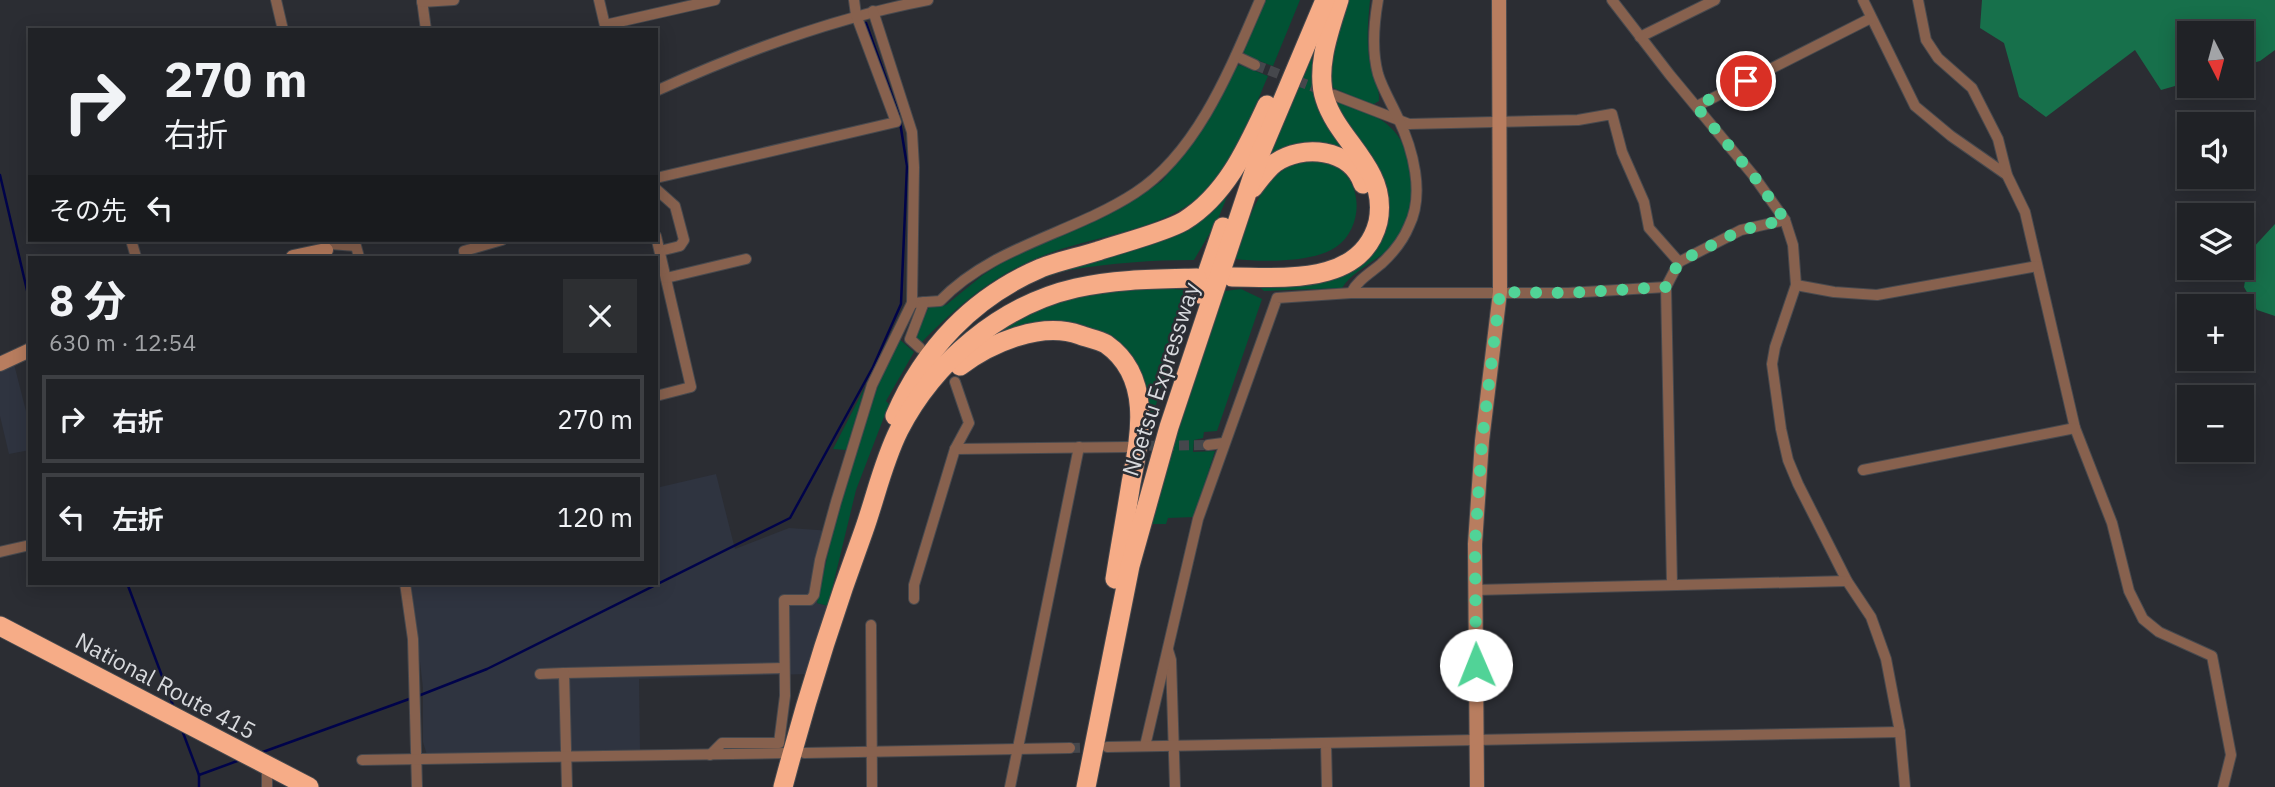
<!DOCTYPE html>
<html lang="ja">
<head>
<meta charset="utf-8">
<style>
  :root { --surface:#202226; --page:#2d2f32; --text:#f1f3f6; --muted:#a2a4a7; --line:#3d3f43 }
  body { margin:0; font-family:"IBM Plex Sans","Noto Sans JP",sans-serif; background:var(--page); color:var(--text); height:100vh; display:flex; flex-direction:column; font-size:26px; white-space:nowrap }
  * { box-sizing:border-box; margin:0 }
  p { font-size:23px; color:var(--muted) }
  .icon { flex:none; width:38px; height:38px; fill:none; stroke:currentColor; stroke-width:2; stroke-linecap:round; stroke-linejoin:round }
  .map { position:relative; flex:1; overflow:hidden }
  .drawer { position:absolute; left:28px; top:256px; width:630px; height:329px; display:flex; flex-direction:column; background:var(--surface); border-radius:0px; box-shadow:0 4px 18px #0003,0 0 0 2px var(--line) }
  .drawer>* { flex:none }
  .banner { position:absolute; left:28px; top:28px; width:630px; height:214px; border-radius:0px; box-shadow:0 4px 18px #0003,0 0 0 2px var(--line); background:#202226; color:var(--text); overflow:hidden }
  .needle { width:46px; rotate:174deg }
  .fabs { position:absolute; left:2177px; top:21px; display:grid; gap:14px }
  .fabs a { display:grid; place-items:center; width:77px; height:77px; border-radius:0px; background:var(--surface); box-shadow:0 4px 18px #0003,0 0 0 2px var(--line); font-size:35px }
  .pin { position:absolute; display:grid; place-items:center; width:60px; height:60px; color:#fff; margin:-30px; border:4px solid #fff; border-radius:50%; box-shadow:0 2px 7px #0007 }
  .me { position:absolute; width:77px; margin:-38px; rotate:359deg; stroke-linejoin:round; filter:drop-shadow(0 0 5px #0008) }
  .turn { display:flex; align-items:center; gap:24px; height:147px; padding:0 21px; font-size:32px }
  .turn .icon { width:91px; height:91px; stroke-width:2.5 }
  .turn b { display:block; font-size:49px; line-height:60px }
  .then { display:flex; align-items:center; height:66px; padding:0 21px; background:#0003; gap:14px; font-size:26px }
  .round { display:grid; place-items:center; flex:none; width:74px; height:74px; border-radius:0px; background:var(--page) }
  .summary { display:flex; align-items:center; justify-content:space-between; height:119px; padding:0 21px }
  h1 { font-size:42px; font-weight:700; line-height:52px }
  ul { padding:0; list-style:none }
  li { display:flex; align-items:center; gap:21px; height:88px; margin:0 14px 10px; padding:0 7px; border:4px solid var(--line); border-radius:0px }
  li div { flex:1 }
  li b { display:block; font-size:26px }
  li em { font-style:normal }
  .map>svg:first-child { display:block }
</style>
</head>
<body>
<div class="map">
<svg width="2275" height="787" viewBox="0 0 2275 787">
  <rect width="100%" height="100%" fill="#2b2d33"/>
  <g fill="#2f3440">
    <polygon points="14,364 30,427 30,450 9,454 0,416 0,370"/>
    <polygon points="716,474 735,549 789,528 832,531 817,603 828,606 808,674 639,679 640,751 427,755 423,742 423,688 411,583 656,583 656,488"/>
  </g>
  <g fill="#015234">
    <polygon points="1265,0 1300,0 1273,66 1246,56 1242,49"/>
    <path d="M 1342,0 L 1370,0 C 1368,21 1366,42 1370,63 C 1373,76 1380,88 1379,101 L 1372,105 L 1329,86 L 1327,69 Z"/>
    <path d="M 1313,48 C 1308,101 1322,117 1353,158 C 1318,138 1304,136 1268,157 Z"/>
    <path d="M 1240,65 L 1268,76 C 1251,115 1238,159 1208,189 C 1167,230 1102,234 1050,253 C 997,272 959,304 920,344 L 914,337 L 929,307 L 946,305 L 983,275 L 1003,262 L 1124,206 L 1162,181 L 1196,139 L 1232,68 Z"/>
    <path d="M 1333,101 C 1352,108 1377,113 1391,128 C 1418,153 1417,215 1395,243 C 1380,260 1354,269 1342,288 L 1264,291 L 1258,286 L 1322,281 L 1385,213 Z"/>
    <path d="M 1301,160 C 1312,160 1322,160 1333,165 C 1364,180 1364,228 1336,247 C 1313,263 1262,262 1235,259 C 1250,218 1257,179 1301,160 Z"/>
    <path d="M 1228,194 L 1218,219 L 1194,260 C 1152,260 1111,263 1070,270 C 1053,273 1039,282 1023,283 L 1210,212 Z"/>
    <path d="M 1133,288 L 1165,288 L 1184,290 L 1184,319 L 1174,342 L 1151,422 C 1147,388 1145,380 1121,355 C 1114,348 1107,338 1098,332 C 1066,312 1027,324 994,334 C 1045,304 1075,295 1133,288 Z"/>
    <polygon points="1241,289 1262,299 1217,431 1204,432 1203,438 1194,440 1193,452 1215,451 1194,517 1168,518 1166,524 1151,524 1182,417 1225,291"/>
    <path d="M 898,338 L 914,352 L 886,401 L 889,404 L 856,490 L 828,606 L 817,603 C 836,513 860,423 898,338 Z"/>
    <polygon points="865,387 847,450 833,449"/>
  </g>
  <g fill="#17704b">
    <polygon points="1982,0 2275,0 2275,50 2260,61 2242,66 2242,33 2189,33 2189,82 2161,90 2135,50 2046,117 2019,97 2004,43 1980,28"/>
    <polygon points="2275,224 2275,316 2257,310 2244,287 2250,251"/>
  </g>
  <g fill="none" stroke-linecap="round" stroke-linejoin="round">
    <g stroke="#00034a" stroke-width="2.5">
      <polyline points="866,23 899,115"/>
      <polyline points="0,175 30,303"/>
      <polyline points="127,583 174,708"/>
      <polyline points="418,696 487,669 790,518 873,367 901,304 907,166 900,122"/>
      <polyline points="182,730 199,775 199,787"/>
      <polyline points="260,753 412,698"/>
      <polyline points="199,775 240,760"/>
    </g>
    <g stroke="#45474c" stroke-width="10" stroke-dasharray="10 5" stroke-linecap="butt">
      <polyline points="1255,65 1324,91"/>
      <polyline points="1134,446 1208,445"/>
      <polyline points="1070,748 1099,747"/>
    </g>
    <defs>
      <g id="street">
        <polyline points="276,0 283,30"/>
        <polyline points="422,0 426,30"/>
        <polyline points="599,0 606,30"/>
        <polyline points="1612,0 1670,75 1753,175 1785,220 1793,245 1796,285 1775,347 1772,364 1781,429 1788,460 1798,484 1847,581 1871,617 1886,659 1900,732 1905,787"/>
        <polyline points="1863,0 1915,106 1951,136 2007,175"/>
        <polyline points="1918,0 1926,40 1938,58 1972,88 1998,139 2007,175 2025,212 2075,428 2112,523 2129,591 2143,619 2159,632 2212,656 2231,755 2223,787"/>
        <polyline points="422,2 454,0"/>
        <polyline points="605,25 715,0"/>
        <polyline points="1640,37 1715,0"/>
        <polyline points="1236,56 1255,65"/>
        <path d="M 656,91 C 744,51 833,18 928,0"/>
        <polyline points="1334,95 1409,124 1578,120 1612,114 1622,152 1644,202 1649,228 1679,262"/>
        <polyline points="1697,106 1871,18"/>
        <polyline points="656,178 896,122 856,15 854,0"/>
        <polyline points="656,189 675,206 684,240 680,246 660,251"/>
        <polyline points="656,236 691,387 656,396"/>
        <polyline points="131,240 136,257"/>
        <polyline points="330,244 356,246 359,257"/>
        <polyline points="465,257 464,251 502,240"/>
        <polyline points="666,278 746,259"/>
        <polyline points="1796,285 1834,292 1877,295 2037,266"/>
        <path d="M 1351,293 C 1358,280 1369,274 1381,264 C 1393,253 1403,241 1409,226 C 1425,194 1413,149 1398,118 C 1392,104 1383,90 1378,74 C 1372,52 1374,23 1378,0"/>
        <path d="M 912,303 L 940,301 C 993,246 1072,234 1135,193 C 1198,152 1231,67 1260,0"/>
        <polyline points="920,348 910,339 924,302"/>
        <polyline points="1208,445 1223,443"/>
        <polyline points="955,449 1130,447"/>
        <polyline points="1863,470 2075,428"/>
        <polyline points="0,552 30,545"/>
        <polyline points="405,583 413,639 417,787"/>
        <polyline points="1672,585 1666,287 1679,262 1741,230 1785,220"/>
        <polyline points="1475,590 1847,581"/>
        <polyline points="914,599 914,585 955,449 969,423 955,382"/>
        <polyline points="871,625 872,787"/>
        <polyline points="1168,650 1171,660 1175,787"/>
        <polyline points="564,673 784,668"/>
        <polyline points="540,674 564,673 567,787"/>
        <polyline points="1326,744 1327,787"/>
        <polyline points="1145,746 1198,519 1277,298 1351,293 1568,293 1666,287"/>
        <polyline points="1107,747 1900,732"/>
        <polyline points="804,753 1070,748"/>
        <polyline points="710,755 722,743 779,743 785,696 784,600 810,600 814,595 820,560 836,502 872,385 912,303 914,167 912,132 873,11"/>
        <polyline points="362,760 788,753"/>
        <polyline points="267,787 267,765"/>
        <polyline points="1010,787 1079,447"/>
      </g>
      <g id="secondary">
        <polyline points="293,257 326,250"/>
        <polyline points="0,364 30,350"/>
        <polyline points="1477,787 1475,544 1482,441 1500,292 1499,0"/>
      </g>
      <g id="highway">
        <path d="M 1253,188 C 1260,179 1266,170 1275,163 C 1302,144 1351,148 1363,184"/>
        <path d="M 1232,277 C 1283,277 1362,286 1378,222 C 1381,207 1379,190 1372,176 C 1359,149 1334,128 1325,99 C 1315,68 1330,29 1339,0"/>
        <polyline points="1200,294 1223,227"/>
        <path d="M 960,366 C 991,343 1041,321 1080,335 C 1088,338 1099,340 1106,344 C 1153,377 1140,437 1131,483 C 1126,515 1120,547 1115,579"/>
        <path d="M 895,416 C 924,349 973,297 1041,268 C 1059,261 1079,257 1098,251 C 1121,243 1163,233 1184,221 C 1226,195 1247,148 1267,105"/>
        <polyline points="0,626 309,787"/>
        <path d="M 783,787 C 806,700 833,614 864,530 C 876,496 883,462 899,430 C 934,362 1001,305 1076,288 C 1115,279 1156,279 1197,278"/>
        <polyline points="1086,787 1130,566 1169,427 1260,154 1325,0"/>
      </g>
    </defs>
    <use href="#street" stroke="#47494e" stroke-width="12"/>
    <use href="#secondary" stroke="#47494e" stroke-width="16"/>
    <use href="#highway" stroke="#47494e" stroke-width="21"/>
    <use href="#street" stroke="#87614e" stroke-width="10"/>
    <use href="#secondary" stroke="#b87d5f" stroke-width="14"/>
    <use href="#highway" stroke="#f6ac87" stroke-width="19"/>
  </g>
  <g fill="none" stroke-linecap="round" stroke-linejoin="round">
    <polyline stroke="#51d397" stroke-width="12" stroke-dasharray="0 21.6" points="1476,665 1475,544 1482,441 1500,292 1568,293 1666,287 1679,262 1741,230 1785,220 1753,175 1696,106 1746,81"/>
  </g>
  <g text-anchor="middle" dominant-baseline="central" stroke-width="5" stroke-linejoin="round" paint-order="stroke">
    <g font-size="23" fill="#d7d9dd" stroke="#2b2d33">
      <text transform="translate(1160 379) rotate(-72)">Noetsu Expressway</text>
      <text transform="translate(166 685) rotate(28)">National Route 415</text>
    </g>
  </g>
</svg>
<div class="fabs">
<a><svg class="needle" viewBox="-14 -14 28 28"><path d="M0-13l5 13h-10z" fill="#e53935"/><path d="M0 13l5-13h-10z" fill="#a2a4a7"/></svg></a>
<a><svg class="icon" aria-label="sound" viewBox="0 0 24 24"><path d="M4 9h4l5-4v14l-5-4H4zM17 9q2 3 0 6"/></svg></a>
<a><svg class="icon" aria-label="layers" viewBox="0 0 24 24"><path d="M12 4l9 5-9 5-9-5zM3 14l9 5 9-5"/></svg></a>
<a>+</a>
<a>−</a>
</div>
<div class="pin" style="left:1746px;top:81px;background:#d93025"><svg class="icon" aria-label="arrive" viewBox="0 0 24 24"><path d="M6 21V4h12l-3 4 3 4H6"/></svg></div>
<svg class="me" style="left:1476px;top:665px" viewBox="-20 -20 40 40"><circle r="19" fill="#fff"/><path d="M0-13L10 11 0 6-10 11z" fill="#51d397"/></svg>
<div class="banner">
<div class="turn"><svg class="icon" aria-label="right" viewBox="0 0 24 24"><path d="M7 20v-9h11M14 6l5 5-5 5"/></svg><div><b>270 m</b>右折</div></div>
<div class="then">その先<svg class="icon" aria-label="left" viewBox="0 0 24 24"><path d="M17 20v-9H6M10 6l-5 5 5 5"/></svg></div>
</div>
<section class="drawer">
<div class="summary"><div><h1>8 分</h1><p>630 m · 12:54</p></div><a class="round"><svg class="icon" aria-label="close" viewBox="0 0 24 24"><path d="M6 6l12 12M18 6L6 18"/></svg></a></div>
<ul>
<li><svg class="icon" aria-label="right" viewBox="0 0 24 24"><path d="M7 20v-9h11M14 6l5 5-5 5"/></svg><div><b>右折</b></div><em>270 m</em></li>
<li><svg class="icon" aria-label="left" viewBox="0 0 24 24"><path d="M17 20v-9H6M10 6l-5 5 5 5"/></svg><div><b>左折</b></div><em>120 m</em></li>
</ul>
</section>
</div>
</body>
</html>
